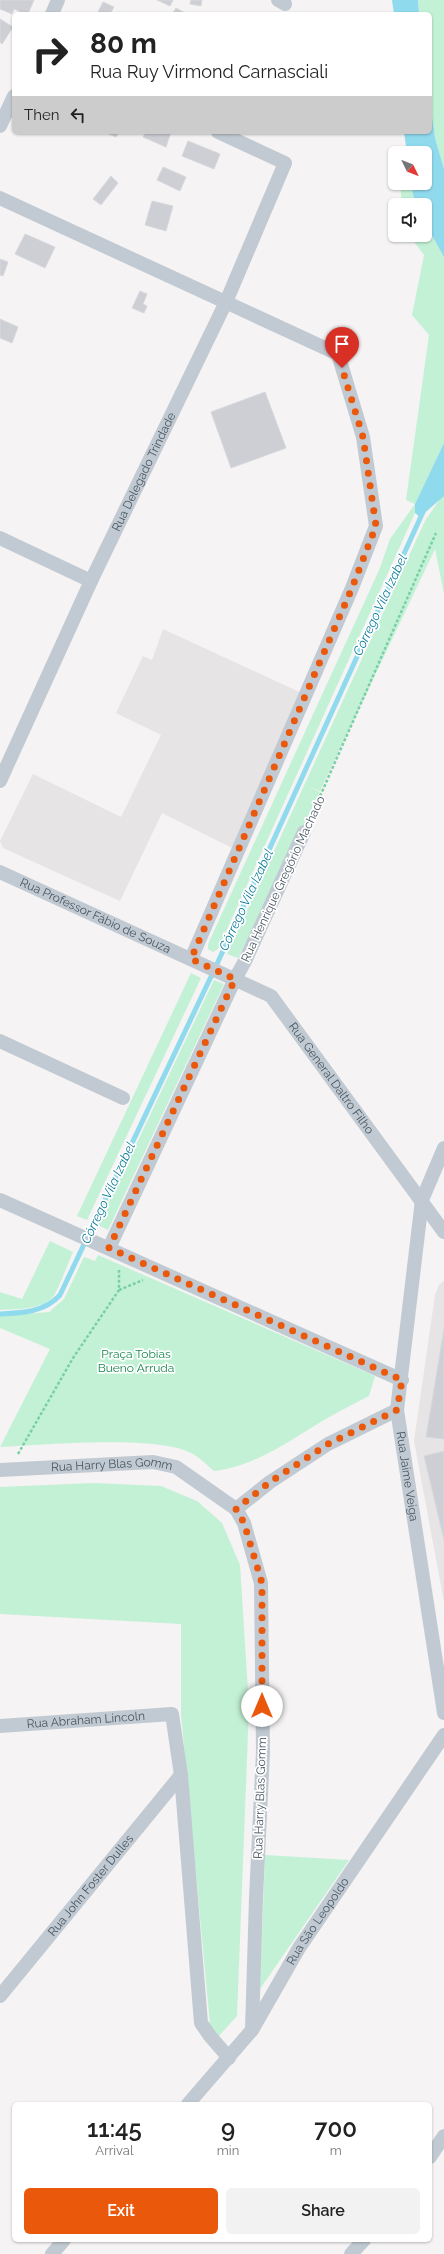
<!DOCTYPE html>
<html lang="en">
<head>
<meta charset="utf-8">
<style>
  :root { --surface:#fff; --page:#f2f2f2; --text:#222; --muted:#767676; --accent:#ea580c }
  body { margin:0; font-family:Raleway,sans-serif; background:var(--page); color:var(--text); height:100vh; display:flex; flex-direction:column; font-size:15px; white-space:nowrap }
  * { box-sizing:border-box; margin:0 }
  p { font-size:13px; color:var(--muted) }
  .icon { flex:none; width:22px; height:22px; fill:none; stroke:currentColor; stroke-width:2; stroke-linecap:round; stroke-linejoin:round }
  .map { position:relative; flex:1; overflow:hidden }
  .drawer { position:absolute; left:12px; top:2102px; width:420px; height:140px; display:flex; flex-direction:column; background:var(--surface); border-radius:6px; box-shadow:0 1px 3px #0004 }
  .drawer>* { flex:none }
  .top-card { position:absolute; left:12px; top:12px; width:420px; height:122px; border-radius:6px; box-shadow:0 1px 3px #0004; background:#fff; color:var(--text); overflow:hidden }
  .needle { width:26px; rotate:133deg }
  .buttons { position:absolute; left:388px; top:146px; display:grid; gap:8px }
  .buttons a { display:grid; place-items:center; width:44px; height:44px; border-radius:6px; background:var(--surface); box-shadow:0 1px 3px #0004; font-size:20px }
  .pin { position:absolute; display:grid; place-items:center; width:34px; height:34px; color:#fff; margin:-41px -17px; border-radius:50% 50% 50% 0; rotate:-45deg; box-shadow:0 0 4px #0007 }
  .pin .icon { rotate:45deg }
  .me { position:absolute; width:44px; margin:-22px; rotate:0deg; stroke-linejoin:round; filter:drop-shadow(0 0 3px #0008) }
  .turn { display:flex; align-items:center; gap:14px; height:84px; padding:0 12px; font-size:18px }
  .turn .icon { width:52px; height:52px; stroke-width:2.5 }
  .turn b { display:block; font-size:28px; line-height:34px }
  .then { display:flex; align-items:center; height:38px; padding:0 12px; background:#0003; gap:8px; font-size:15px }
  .eta { display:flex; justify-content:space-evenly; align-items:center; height:68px; text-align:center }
  .eta b { font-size:24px; font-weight:600; line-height:28px }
  .primary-button { display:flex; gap:8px; margin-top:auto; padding:8px 12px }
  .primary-button a { flex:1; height:46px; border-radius:6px; background:var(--accent); color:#fff; font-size:16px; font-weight:600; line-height:46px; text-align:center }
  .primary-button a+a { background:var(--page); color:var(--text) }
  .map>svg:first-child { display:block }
</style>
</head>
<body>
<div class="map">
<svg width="444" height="2254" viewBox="0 0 444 2254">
  <rect width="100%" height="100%" fill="#f5f3f3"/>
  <g fill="#e6e4e5">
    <polygon points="163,629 306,695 234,849 162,813 120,901 3,848 0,841 33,774 121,817 161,735 116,713 143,656 152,660"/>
    <polygon points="444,1281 444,1602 414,1441 435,1295 439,1285"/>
  </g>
  <g fill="#c3f1d5">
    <polygon points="418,0 444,0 444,169 435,138 430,102 430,14 419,14"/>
    <polygon points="400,183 411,183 415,205 402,205"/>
    <polygon points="425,223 444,257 444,443 415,504 415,513 218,949 213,952 208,949 208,944 380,568 390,539 415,504 406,500 429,335 412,315 424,255 409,235 425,235"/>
    <polygon points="442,496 444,496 444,594 435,549 320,791 309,787 320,792 238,958 227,954 425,521"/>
    <polygon points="191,973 201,978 87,1220 77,1216"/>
    <polygon points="214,980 224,984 108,1230 98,1225"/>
    <path d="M 50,1241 L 73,1252 C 69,1261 57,1293 52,1298 C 39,1310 16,1309 0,1310 L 0,1292 L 22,1299 Z"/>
    <path d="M 98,1255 L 375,1376 L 369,1396 C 356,1403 343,1409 331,1416 C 294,1437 258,1466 214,1471 C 207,1465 200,1458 193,1454 C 160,1434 41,1445 0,1447 L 50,1349 L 0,1328 L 0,1316 L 49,1312 L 64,1299 L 84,1257 L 95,1261 Z"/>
    <polygon points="94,1483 161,1486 197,1501 222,1523 240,1565 249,1707 237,2016 217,2038 210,2024 181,1714 181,1624 0,1614 0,1487"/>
    <polygon points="265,1855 349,1860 260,1989"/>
  </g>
  <g fill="#90daee">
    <polygon points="392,0 418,0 419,14 394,14"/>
    <polygon points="430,102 435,138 444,169 444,257 425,223 425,205 415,205 411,183 425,183 425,153 407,153 404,132 430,132"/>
    <polygon points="444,443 444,496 420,517 415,513 415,504"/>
  </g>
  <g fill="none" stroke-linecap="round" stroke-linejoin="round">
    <path stroke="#90daee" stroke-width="5" d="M 0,1314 C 22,1313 45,1312 60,1295 L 217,964 L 423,512"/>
  </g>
  <g fill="#cdcfd5" stroke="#d7d9de">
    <polygon points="0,0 34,0 28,14 18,14 19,11 14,9 12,14 0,9"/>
    <polygon points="157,0 173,0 170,6"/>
    <polygon points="191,0 202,0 201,6 190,4"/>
    <polygon points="103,2 114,7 110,14 97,14"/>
    <polygon points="176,8 187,14 172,14"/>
    <polygon points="0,19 13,27 2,44 0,42"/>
    <polygon points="104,132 119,132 116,137"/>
    <polygon points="146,132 171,132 166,147 143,137"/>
    <polygon points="188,141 220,154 214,169 182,156"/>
    <polygon points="163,167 186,177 180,191 157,180"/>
    <polygon points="111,176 118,183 101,205 93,199"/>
    <polygon points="152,201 173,206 166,231 145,225"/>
    <polygon points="25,234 55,247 45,268 15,254"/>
    <polygon points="0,259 8,262 3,276 0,275"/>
    <polygon points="140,291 147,294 143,304 147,306 144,313 132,308"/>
    <polygon points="0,319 18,327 12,343 0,338"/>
    <polygon points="265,392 286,448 231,468 211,412"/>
    <polygon points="444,1329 444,1439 426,1437"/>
    <polygon points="444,1451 444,1540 424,1456"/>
  </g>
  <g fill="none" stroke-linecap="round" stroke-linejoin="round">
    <g stroke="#7ad0a6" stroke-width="2.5" stroke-dasharray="3 2" stroke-linecap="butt">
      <polyline points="310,819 436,533"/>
      <polyline points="119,1290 143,1280"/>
      <polyline points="18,1454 73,1358 119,1290 119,1270"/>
    </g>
    <g stroke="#c1cad2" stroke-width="14">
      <polyline points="278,0 285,4"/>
      <polyline points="52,14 58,0"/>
      <polyline points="0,126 14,96"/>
      <polyline points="0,198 338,354 363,437 376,526 352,588 191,959"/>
      <polyline points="0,538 91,581"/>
      <path id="s1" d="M 0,781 L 91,581 L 226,302 L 285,163 L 218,132"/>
      <path id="s2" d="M 0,872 L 271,996 L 444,1232"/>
      <polyline points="0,1041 123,1098"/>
      <path id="s3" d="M 444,1148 L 422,1200 L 397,1410 L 444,1713"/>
      <polyline points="0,1200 402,1380"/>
      <polyline points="109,1248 235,979 245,961 304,832"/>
      <path id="s4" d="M 0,1470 L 153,1462 L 176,1467 L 236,1509 L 244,1523 L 261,1583 L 263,1752 L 256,1898 L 252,2030"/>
      <polyline points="236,1509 270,1482 328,1444 397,1410"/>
      <path id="s5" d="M 0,1726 L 172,1714 L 181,1775 L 201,2023 L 210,2036 L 229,2058"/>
      <path id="s6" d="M 0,1996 L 181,1775"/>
      <path id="s7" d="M 188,2104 L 252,2030 L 299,1948 L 444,1735"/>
      <polyline points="430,2157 444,2136"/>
      <polyline points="52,2254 64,2240"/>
      <polyline points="351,2254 364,2240"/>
    </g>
  </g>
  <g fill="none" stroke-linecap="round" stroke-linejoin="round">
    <polyline stroke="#ea580c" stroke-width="7" stroke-dasharray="0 12.6" points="262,1706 262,1583 244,1523 236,1509 270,1482 328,1444 397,1410 402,1380 109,1248 235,979 191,959 352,588 376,526 363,437 342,368"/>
  </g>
  <g text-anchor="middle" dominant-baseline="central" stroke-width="3.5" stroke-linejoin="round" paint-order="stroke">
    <g font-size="12" fill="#4a5661" stroke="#fff">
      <text stroke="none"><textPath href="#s1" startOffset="341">Rua Delegado Trindade</textPath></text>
      <text transform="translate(283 879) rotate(-65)">Rua Henrique Gregório Machado</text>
      <text stroke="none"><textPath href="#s2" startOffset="105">Rua Professor Fábio de Souza</textPath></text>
      <text stroke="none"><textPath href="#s2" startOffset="400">Rua General Daltro Filho</textPath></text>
      <text stroke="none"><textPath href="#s4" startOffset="112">Rua Harry Blas Gomm</textPath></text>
      <text stroke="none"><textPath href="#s3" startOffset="335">Rua Jaime Veiga</textPath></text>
      <text stroke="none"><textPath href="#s5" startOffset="86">Rua Abraham Lincoln</textPath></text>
      <text transform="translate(260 1798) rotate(-88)">Rua Harry Blas Gomm</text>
      <text stroke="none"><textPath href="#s6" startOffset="143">Rua John Foster Dulles</textPath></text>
      <text stroke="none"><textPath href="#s7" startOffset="225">Rua São Leopoldo</textPath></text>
    </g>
    <g font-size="12" fill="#17864f" stroke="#fff">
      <text x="136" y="1354">Praça Tobias<tspan x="136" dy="14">Bueno Arruda</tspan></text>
    </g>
    <g font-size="13" font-style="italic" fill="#0c7c9b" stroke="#fff">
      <text transform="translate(380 605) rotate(-65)">Córrego Vila Izabel</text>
      <text transform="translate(246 900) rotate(-65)">Córrego Vila Izabel</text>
      <text transform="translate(108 1193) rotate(-65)">Córrego Vila Izabel</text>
    </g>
  </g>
</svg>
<div class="buttons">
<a><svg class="needle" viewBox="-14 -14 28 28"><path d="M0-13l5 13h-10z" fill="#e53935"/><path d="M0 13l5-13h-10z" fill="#767676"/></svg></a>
<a><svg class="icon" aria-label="sound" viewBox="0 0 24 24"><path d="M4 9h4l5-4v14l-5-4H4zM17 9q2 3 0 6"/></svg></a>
</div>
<div class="pin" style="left:342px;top:368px;background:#d93025"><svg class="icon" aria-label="arrive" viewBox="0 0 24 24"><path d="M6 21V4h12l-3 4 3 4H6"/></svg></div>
<svg class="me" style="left:262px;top:1706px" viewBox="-20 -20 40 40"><circle r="19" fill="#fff"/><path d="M0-13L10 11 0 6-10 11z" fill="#ea580c"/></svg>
<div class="top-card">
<div class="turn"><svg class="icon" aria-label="right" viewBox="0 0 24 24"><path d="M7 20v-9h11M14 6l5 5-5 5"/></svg><div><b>80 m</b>Rua Ruy Virmond Carnasciali</div></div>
<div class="then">Then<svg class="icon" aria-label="left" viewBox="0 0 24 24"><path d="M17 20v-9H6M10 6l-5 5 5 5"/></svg></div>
</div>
<section class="drawer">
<div class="eta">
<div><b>11:45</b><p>Arrival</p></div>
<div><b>9</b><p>min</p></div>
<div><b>700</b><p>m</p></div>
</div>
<div class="primary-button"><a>Exit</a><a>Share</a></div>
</section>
</div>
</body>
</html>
